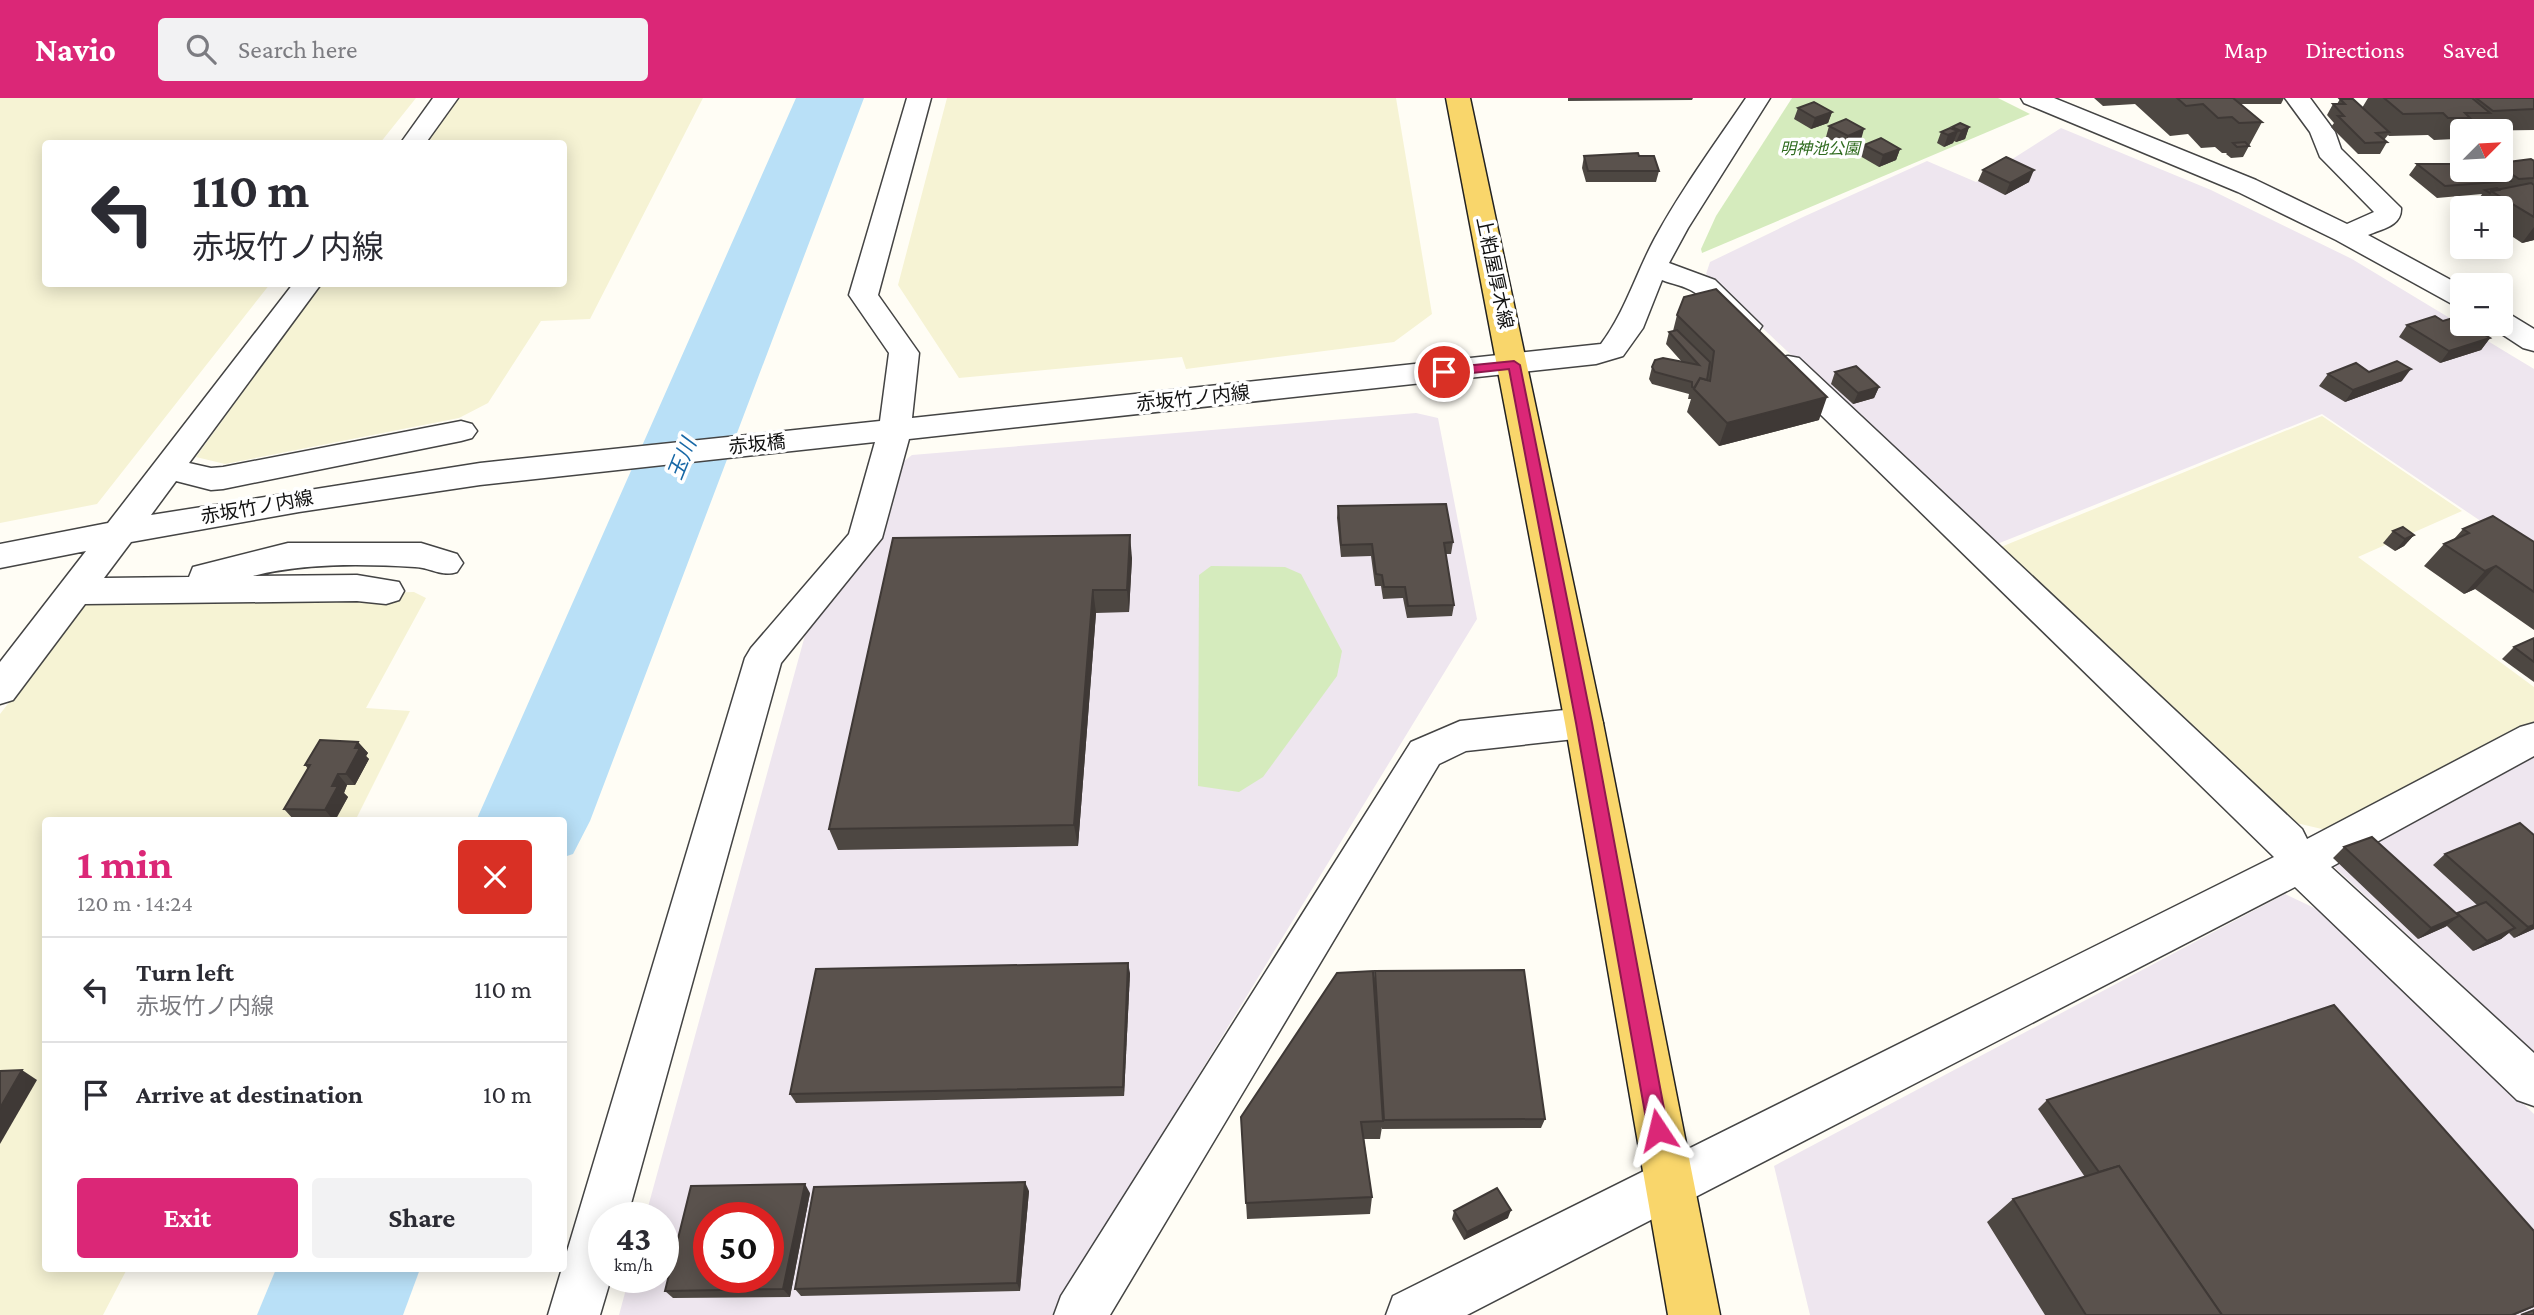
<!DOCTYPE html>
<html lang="en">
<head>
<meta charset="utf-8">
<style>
  :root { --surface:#fff; --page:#f2f2f3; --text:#2b2b33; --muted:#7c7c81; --line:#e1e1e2; --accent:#db2777 }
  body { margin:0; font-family:"Crimson Pro","Noto Sans JP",serif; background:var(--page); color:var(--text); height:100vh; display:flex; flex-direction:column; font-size:26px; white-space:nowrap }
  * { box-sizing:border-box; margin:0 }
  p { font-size:23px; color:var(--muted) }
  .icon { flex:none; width:38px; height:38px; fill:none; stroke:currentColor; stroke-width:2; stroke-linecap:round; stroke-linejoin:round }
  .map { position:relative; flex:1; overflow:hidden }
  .panel { position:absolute; left:42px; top:719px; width:525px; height:455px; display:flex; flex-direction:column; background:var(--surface); border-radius:7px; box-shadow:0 4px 18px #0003 }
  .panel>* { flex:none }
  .top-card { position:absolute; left:42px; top:42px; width:525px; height:147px; border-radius:7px; box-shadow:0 4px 18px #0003; background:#fff; color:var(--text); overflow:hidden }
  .needle { width:46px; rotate:66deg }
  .fabs { position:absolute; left:2450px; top:21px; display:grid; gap:14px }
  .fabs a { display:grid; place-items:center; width:63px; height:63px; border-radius:7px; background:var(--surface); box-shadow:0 4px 18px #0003; font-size:35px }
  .speed { position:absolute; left:588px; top:1104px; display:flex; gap:14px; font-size:35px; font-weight:700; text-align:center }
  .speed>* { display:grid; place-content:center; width:91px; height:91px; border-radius:50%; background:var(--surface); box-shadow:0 4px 18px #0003; line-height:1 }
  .speed small { font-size:18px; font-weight:400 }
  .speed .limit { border:10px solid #d22; background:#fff; color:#111 }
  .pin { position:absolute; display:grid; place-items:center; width:60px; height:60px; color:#fff; margin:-30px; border:4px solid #fff; border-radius:50%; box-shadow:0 2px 7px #0007 }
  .me { position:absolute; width:77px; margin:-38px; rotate:350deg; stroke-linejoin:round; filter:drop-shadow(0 0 5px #0008) }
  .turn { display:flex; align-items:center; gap:24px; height:147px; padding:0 35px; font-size:32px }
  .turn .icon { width:91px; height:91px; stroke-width:2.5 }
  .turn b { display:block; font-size:49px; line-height:60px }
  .round { display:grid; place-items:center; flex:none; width:74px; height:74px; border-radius:7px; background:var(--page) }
  .headline { display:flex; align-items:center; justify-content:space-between; height:119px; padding:0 35px }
  h1 { font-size:42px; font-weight:700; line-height:52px; color:var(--accent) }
  .action { display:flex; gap:14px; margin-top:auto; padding:14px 35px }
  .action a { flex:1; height:80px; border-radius:7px; background:var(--accent); color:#fff; font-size:28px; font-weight:700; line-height:80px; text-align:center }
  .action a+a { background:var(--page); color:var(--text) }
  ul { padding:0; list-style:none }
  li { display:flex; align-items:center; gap:21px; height:105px; padding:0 35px; border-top:2px solid var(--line) }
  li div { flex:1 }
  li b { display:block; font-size:26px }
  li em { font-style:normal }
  header { display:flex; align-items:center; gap:42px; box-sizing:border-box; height:98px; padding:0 35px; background:var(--accent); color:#fff }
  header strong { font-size:33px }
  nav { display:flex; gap:38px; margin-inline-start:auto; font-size:24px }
  .search { width:490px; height:63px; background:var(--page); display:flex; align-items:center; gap:18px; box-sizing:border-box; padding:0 24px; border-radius:7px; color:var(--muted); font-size:26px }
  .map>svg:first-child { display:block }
</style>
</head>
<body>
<header>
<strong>Navio</strong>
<div class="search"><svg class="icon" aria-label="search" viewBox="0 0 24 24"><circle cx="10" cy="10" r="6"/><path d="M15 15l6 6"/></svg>Search here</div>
<nav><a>Map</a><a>Directions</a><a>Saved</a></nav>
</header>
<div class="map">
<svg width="2534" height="1217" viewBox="0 0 2534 1217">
  <rect width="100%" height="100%" fill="#fffdf5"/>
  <g fill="#eee6ef" fill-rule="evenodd">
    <polygon points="2061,30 2211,92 2352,161 2534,271 2534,459 2322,316 1992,448 1706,176 1710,164 1803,119 1927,63 1976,84"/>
    <path d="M 1416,315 L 1438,320 L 1477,521 L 1052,1217 L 619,1217 L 629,1180 L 663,1180 L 663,1120 L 645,1120 L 807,530 L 882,438 L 903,364 L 912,357 ZM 709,1120 L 768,1120 L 768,1180 L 709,1180 Z"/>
    <polygon points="2534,655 2534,954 2330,765"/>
    <polygon points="2285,796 2327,816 2534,1016 2534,1217 1810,1217 1774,1068"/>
  </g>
  <g fill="#f6f3d4">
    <polygon points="0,0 416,0 380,45 46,46 46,186 270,186 97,406 0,425"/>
    <polygon points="458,0 703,0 590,221 541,223 488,305 459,320 225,366 196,359 321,186 564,186 564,46 424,45"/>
    <polygon points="947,0 1396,0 1432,216 1394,244 1186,271 1182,259 959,280 898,187"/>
    <polygon points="2322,318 2462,413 2358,459 2534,589 2534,625 2326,732 2288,723 1996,451"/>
    <polygon points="414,494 426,500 366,610 410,613 355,723 46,723 46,1171 127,1171 103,1217 0,1217 0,616 89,502"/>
  </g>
  <g fill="#d5ebbd">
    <polygon points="1792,0 1998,0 2030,16 1702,155 1701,151 1716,118"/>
    <polygon points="1211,468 1285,469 1301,476 1342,553 1337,578 1263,679 1239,694 1198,688 1199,477"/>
  </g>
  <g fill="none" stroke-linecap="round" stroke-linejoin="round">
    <g fill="#b9e0f7" fill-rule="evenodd">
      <polygon points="796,0 864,0 590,723 573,756 564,759 564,723 476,723"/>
      <polygon points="276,1171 420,1171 403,1217 257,1217"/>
    </g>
    <defs>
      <g id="minor">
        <polygon points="433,0 458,0 425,46 400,46"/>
        <path d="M 907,0 L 931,0 L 878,197 L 919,255 L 912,320 L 1601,246 C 1625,214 1636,175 1655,140 C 1681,92 1715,46 1746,0 L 1770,0 L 1688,130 L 1669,165 L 1715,182 L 1762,228 L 1758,234 C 1727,242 1717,207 1694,194 C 1685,188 1672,186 1662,182 L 1643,230 L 1623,258 L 1596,266 L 909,341 L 882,440 L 781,565 L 627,1120 L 604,1120 L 604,1180 L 611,1180 L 600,1217 L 548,1217 L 745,560 L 751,550 L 849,436 L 875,344 L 480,387 L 299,414 L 131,444 L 104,480 L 189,479 L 193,469 L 288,445 L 421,445 L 457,456 L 463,465 L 457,474 C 441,479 432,470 415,469 C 362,466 304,465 253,478 L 357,477 L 399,484 L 404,493 L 399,502 L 386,506 L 357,503 L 85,506 L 13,602 L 0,606 L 0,564 L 86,453 L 0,470 L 0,446 L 108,425 L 293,186 L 321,186 L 189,365 L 211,370 L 223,369 L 461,323 L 472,326 L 477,333 L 472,340 L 461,343 L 223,391 L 211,392 L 176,383 L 151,417 L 480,365 L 880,323 L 889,255 L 849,197 Z"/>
        <path d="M 2021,0 L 2054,0 L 2256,82 L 2347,126 L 2374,114 L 2320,59 L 2310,34 L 2285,0 L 2310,0 L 2335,34 L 2341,51 L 2401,110 C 2402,128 2382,131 2368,137 L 2462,188 L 2462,209 L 2452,206 L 2336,142 L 2238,94 L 2024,5 Z"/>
        <polygon points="2501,214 2511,217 2534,231 2534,253 2523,250 2491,229 2488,226 2501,226"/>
        <polygon points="1788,258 1799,260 2302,731 2307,741 2520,629 2534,625 2534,658 2331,769 2534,955 2534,1008 2517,1002 2295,789 1467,1217 1386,1217 1393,1198 2274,759 1777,274 1773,267 1777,260"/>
        <polygon points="1584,610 1598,614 1603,625 1598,636 1584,640 1466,653 1439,666 1110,1217 1054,1217 1061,1198 1411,644 1460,623"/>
      </g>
      <polygon id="major" points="1446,0 1470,0 1603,625 1720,1217 1668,1217 1565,625"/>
    </defs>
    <use href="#minor" stroke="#444" stroke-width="3"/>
    <use href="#major" stroke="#222" stroke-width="3"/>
    <use href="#minor" fill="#fff" fill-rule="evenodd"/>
    <use href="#major" fill="#f9d66b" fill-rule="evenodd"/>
  </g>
  <g fill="#4d4742">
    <polygon points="1568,0 1693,0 1692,2 1568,3"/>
    <polygon points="2094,0 2284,0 2281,6 2241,6 2262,24 2243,59 2231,60 2226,56 2227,55 2222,55 2215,49 2201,50 2188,36 2170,38 2135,6 2103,8"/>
    <polygon points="2368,0 2534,0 2534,32 2462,33 2462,36 2459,37 2455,41 2434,42 2428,37 2389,38 2388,37 2384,42 2387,44 2380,56 2358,56 2331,29 2334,25 2327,17 2333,6 2337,6 2340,1 2362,10"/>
    <polygon points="1798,10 1832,14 1828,25 1811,31 1794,21"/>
    <polygon points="1829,28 1861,42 1844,49 1826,39"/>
    <polygon points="1952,29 1969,29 1965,41 1956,44 1954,43 1953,45 1944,49 1937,45 1941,34 1952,30"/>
    <polygon points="1864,47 1900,51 1896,62 1879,69 1860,58"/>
    <polygon points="1584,58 1639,58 1659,73 1656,84 1586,84 1582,70"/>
    <polygon points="2534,61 2534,142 2522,145 2501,131 2501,110 2479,110 2481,107 2477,104 2482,96 2437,100 2409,77 2417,66 2462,72 2501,72 2501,65 2533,63"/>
    <polygon points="1983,72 2029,84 2005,97 1978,83"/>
    <polygon points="1677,217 1819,322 1719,348 1687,314 1691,301 1688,301 1689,296 1652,286 1649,281 1652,269 1682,264 1666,246 1669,234 1673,233"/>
    <polygon points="2443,223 2490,240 2481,252 2440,265 2399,239 2407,227"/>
    <polygon points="1835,274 1879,289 1874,300 1853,306 1831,286"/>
    <polygon points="2369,274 2402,283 2345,304 2319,288 2328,276"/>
    <polygon points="1338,408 1453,444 1451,456 1445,456 1454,507 1452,518 1407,520 1403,500 1383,501 1381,488 1375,488 1371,458 1341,459 1337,420"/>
    <polygon points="2463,431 2534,444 2534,532 2475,491 2464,496 2424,468 2444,446 2454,441"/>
    <polygon points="2393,433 2414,437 2404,448 2395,453 2383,445"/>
    <polygon points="893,440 1132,460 1129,514 1096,515 1078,748 838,752 829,731"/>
    <polygon points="2534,540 2534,584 2502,561 2514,549"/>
    <polygon points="358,644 368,655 366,658 369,661 355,687 347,687 344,695 348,699 335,723 294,722 284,711 308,671 305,667"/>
    <polygon points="2534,737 2534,831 2514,840 2509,835 2501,841 2473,853 2447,828 2418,841 2333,760 2344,749 2456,816 2477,807 2433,767 2445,756"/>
    <polygon points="1375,873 1545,1021 1541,1030 1382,1031 1382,1029 1380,1041 1364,1041 1372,1099 1370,1116 1247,1121 1241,1019 1374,880"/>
    <polygon points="1130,875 1124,998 796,1005 790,996"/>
    <polygon points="2047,1002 2534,1209 2515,1217 2045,1217 1987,1124 2013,1101 2085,1079 2038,1011"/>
    <polygon points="1029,1093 1020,1193 801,1198 795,1191"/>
    <polygon points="810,1095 790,1199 673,1200 665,1193"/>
    <polygon points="1454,1113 1508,1120 1464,1142 1452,1121"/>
  </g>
  <g fill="#3f3936">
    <polygon points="1832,14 1828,25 1811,31 1815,20"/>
    <polygon points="1969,29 1965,41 1956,44 1961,33"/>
    <polygon points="1864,31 1861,42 1844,49 1848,38"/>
    <polygon points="1958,33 1953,45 1944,49 1948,37"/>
    <polygon points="1900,51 1896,62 1879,69 1883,57"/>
    <polygon points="2034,72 2029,84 2005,97 2010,85"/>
    <polygon points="2534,129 2534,142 2522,145"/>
    <polygon points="2490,240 2481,252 2440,265 2449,253"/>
    <polygon points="2411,271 2402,283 2345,304 2353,292"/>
    <polygon points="1879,289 1874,300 1853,306 1858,295"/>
    <polygon points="1827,299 1819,322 1719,348 1727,325"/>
    <polygon points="1130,437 1132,460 1129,514 1127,492"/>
    <polygon points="2414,437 2404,448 2395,453 2405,441"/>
    <polygon points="2496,468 2475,491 2464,496 2485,473"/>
    <polygon points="1093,492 1096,515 1078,748 1074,727"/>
    <polygon points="358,644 368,655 366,658 369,661 355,687 346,676"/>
    <polygon points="338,676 347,687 344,695 348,699 334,723 325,712 332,688"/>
    <polygon points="2459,818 2445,829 2418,841 2431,830"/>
    <polygon points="2534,827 2534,831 2514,840 2528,829"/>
    <polygon points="2515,830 2501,841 2473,853 2487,843"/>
    <polygon points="1128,865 1130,875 1124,998 1123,989"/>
    <polygon points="22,972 37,982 0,1046 0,1010"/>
    <polygon points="1025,1084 1029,1093 1020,1193 1017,1185"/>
    <polygon points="805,1086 810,1095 790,1199 783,1191"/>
    <polygon points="1511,1112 1508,1120 1464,1142 1467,1134"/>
  </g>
  <g fill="#5a524d" stroke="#3f3936" stroke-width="2" fill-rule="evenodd">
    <polygon points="2177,0 2233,0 2262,24 2239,25 2232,19 2218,20 2203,6 2186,8"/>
    <polygon points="2384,0 2472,0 2490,15 2465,15 2470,20 2448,20 2443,15 2403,16"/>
    <polygon points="2476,0 2534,0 2534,11 2493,13"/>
    <polygon points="2340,1 2353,1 2389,34 2376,35 2387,44 2365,45 2338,18 2344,18 2333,6 2345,6"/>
    <polygon points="1814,4 1832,14 1815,20 1798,10"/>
    <polygon points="1846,21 1864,31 1848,38 1829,28"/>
    <polygon points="1960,25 1969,29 1961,33 1952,29"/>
    <polygon points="1950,30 1958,33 1948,37 1941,34"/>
    <polygon points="1881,40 1900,51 1883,57 1864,47"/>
    <polygon points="2245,44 2249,48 2237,49 2233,45"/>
    <polygon points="1638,55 1639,58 1654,58 1659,73 1588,73 1584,58"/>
    <polygon points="2006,59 2034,72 2010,85 1983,72"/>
    <polygon points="2531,61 2534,63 2534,80 2519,81 2501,69 2501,65"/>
    <polygon points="2417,66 2462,66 2462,72 2495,72 2510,83 2445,88"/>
    <polygon points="2531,85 2534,87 2534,119 2491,93"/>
    <polygon points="2497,90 2499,92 2491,93 2490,95 2485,92"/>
    <polygon points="1716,191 1827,299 1727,325 1694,291 1700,280 1710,283 1714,253 1677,217 1684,199"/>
    <polygon points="2435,218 2443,223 2456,219 2462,223 2462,226 2467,226 2490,240 2449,253 2407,227"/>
    <polygon points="1677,232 1710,264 1707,282 1700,280 1694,290 1692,289 1692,284 1655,274 1652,269 1655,262 1663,260 1699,267 1669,234"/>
    <polygon points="2397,263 2411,271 2353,292 2328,276 2356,265 2369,274"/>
    <polygon points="1856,268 1879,289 1858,295 1835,274"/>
    <polygon points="1446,406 1453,444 1444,445 1454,507 1408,508 1405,489 1384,489 1382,477 1376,476 1372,446 1341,447 1338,408"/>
    <polygon points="2493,418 2534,444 2534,494 2496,468 2485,473 2444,446 2469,435 2463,431"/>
    <polygon points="2403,429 2414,437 2405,441 2393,433"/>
    <polygon points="1130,437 1127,492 1093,492 1074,727 829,731 893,440"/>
    <polygon points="2534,540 2534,564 2514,549"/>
    <polygon points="320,642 358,644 355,650 360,650 346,676 338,676 332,688 338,688 325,712 284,711 310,667 305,667"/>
    <polygon points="2520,725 2534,737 2534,827 2528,829 2445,756"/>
    <polygon points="2372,739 2459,818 2431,830 2344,749"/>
    <polygon points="2486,804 2515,830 2487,843 2457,815"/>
    <polygon points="1128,865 1123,989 790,996 816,871"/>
    <polygon points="1524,872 1545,1021 1384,1022 1375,873"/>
    <polygon points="1373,873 1383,1023 1361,1024 1372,1099 1246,1105 1241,1019 1337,875"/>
    <polygon points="2334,907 2534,1133 2534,1208 2512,1217 2222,1217 2119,1068 2099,1074 2047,1002"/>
    <polygon points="22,972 0,1010 0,973"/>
    <polygon points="2119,1068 2222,1217 2086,1217 2013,1101"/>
    <polygon points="1025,1084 1017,1185 795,1191 814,1089"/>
    <path d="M 805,1086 L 783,1191 L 665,1193 L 691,1088 ZM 709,1120 L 768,1120 L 768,1180 L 709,1180 Z"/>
    <polygon points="1497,1090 1511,1112 1467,1134 1454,1113"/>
    <polygon points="2534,1212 2534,1217 2521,1217"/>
  </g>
  <polygon fill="#db2777" stroke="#8e194d" stroke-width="2" points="1514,263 1520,267 1592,625 1668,1032 1665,1039 1658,1041 1651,1039 1648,1032 1576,625 1509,271 1444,278 1437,274 1444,270"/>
  <g text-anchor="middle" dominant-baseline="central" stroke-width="7" stroke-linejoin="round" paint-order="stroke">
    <g font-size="16" font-style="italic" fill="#2f6b1f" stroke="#fff">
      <text x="1820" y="50">明神池公園</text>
    </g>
    <g font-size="19" fill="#111" stroke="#fff">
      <text transform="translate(1495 175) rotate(78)">上粕屋厚木線</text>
      <text transform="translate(1193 300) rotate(-6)">赤坂竹ノ内線</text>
      <text transform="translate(757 346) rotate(-6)">赤坂橋</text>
      <text transform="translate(257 409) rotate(-10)">赤坂竹ノ内線</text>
    </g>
    <g font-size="21" font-style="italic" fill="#1768a6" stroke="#fff">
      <text transform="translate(682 361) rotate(-68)">玉川</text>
    </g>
  </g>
</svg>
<div class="fabs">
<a><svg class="needle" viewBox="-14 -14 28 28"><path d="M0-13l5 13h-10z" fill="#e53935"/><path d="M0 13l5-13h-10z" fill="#7c7c81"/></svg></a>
<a>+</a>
<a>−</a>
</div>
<div class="speed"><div>43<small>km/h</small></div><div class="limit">50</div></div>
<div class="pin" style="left:1444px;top:274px;background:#d93025"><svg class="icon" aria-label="arrive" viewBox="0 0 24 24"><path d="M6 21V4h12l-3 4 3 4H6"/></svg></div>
<svg class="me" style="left:1658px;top:1032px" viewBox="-20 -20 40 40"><path d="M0-17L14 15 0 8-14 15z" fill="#db2777" stroke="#fff" stroke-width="4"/></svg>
<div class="top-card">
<div class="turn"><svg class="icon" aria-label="left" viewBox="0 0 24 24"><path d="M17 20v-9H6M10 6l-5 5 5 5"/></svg><div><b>110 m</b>赤坂竹ノ内線</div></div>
</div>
<section class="panel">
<div class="headline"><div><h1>1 min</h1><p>120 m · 14:24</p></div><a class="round" style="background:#d93025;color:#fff"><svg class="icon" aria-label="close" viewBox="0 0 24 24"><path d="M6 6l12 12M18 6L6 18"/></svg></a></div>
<ul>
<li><svg class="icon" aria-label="left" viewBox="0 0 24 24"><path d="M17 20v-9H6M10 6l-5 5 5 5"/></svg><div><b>Turn left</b><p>赤坂竹ノ内線</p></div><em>110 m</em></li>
<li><svg class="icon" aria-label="arrive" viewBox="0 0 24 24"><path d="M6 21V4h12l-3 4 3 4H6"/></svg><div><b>Arrive at destination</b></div><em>10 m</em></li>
</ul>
<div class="action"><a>Exit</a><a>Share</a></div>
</section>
</div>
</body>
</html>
